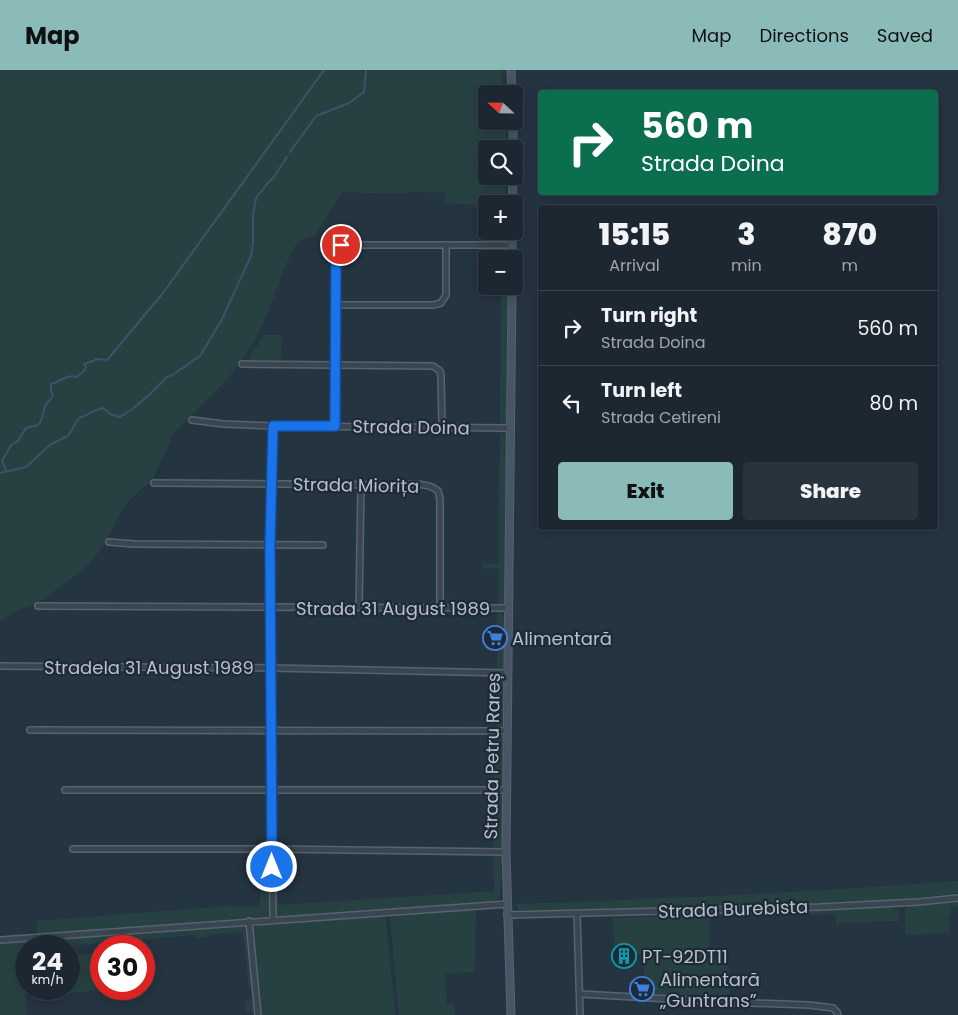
<!DOCTYPE html>
<html lang="en">
<head>
<meta charset="utf-8">
<style>
  :root { --surface:#1c2731; --page:#29333d; --text:#f1f3f6; --muted:#a0a5ab; --line:#3a444d; --accent:#8bbbb9 }
  body { margin:0; font-family:Poppins,sans-serif; background:var(--page); color:var(--text); height:100vh; display:flex; flex-direction:column; font-size:19px; white-space:nowrap }
  * { box-sizing:border-box; margin:0 }
  p { font-size:16px; color:var(--muted) }
  .icon { flex:none; width:28px; height:28px; fill:none; stroke:currentColor; stroke-width:2; stroke-linecap:round; stroke-linejoin:round }
  .map { position:relative; flex:1; overflow:hidden }
  .drawer { position:absolute; left:538px; top:135px; width:400px; height:325px; display:flex; flex-direction:column; background:var(--surface); border-radius:5px; box-shadow:0 2px 12px #0003,0 0 0 1px var(--line) }
  .drawer>* { flex:none }
  .guide { position:absolute; left:538px; top:20px; width:400px; height:105px; border-radius:5px; box-shadow:0 2px 12px #0003,0 0 0 1px var(--line); background:#0b6e4f; color:#fff; overflow:hidden }
  .needle { width:32px; rotate:292deg }
  .buttons { position:absolute; left:478px; top:15px; display:grid; gap:10px }
  .buttons a { display:grid; place-items:center; width:45px; height:45px; border-radius:5px; background:var(--surface); box-shadow:0 2px 12px #0003,0 0 0 1px var(--line); font-size:25px }
  .speed { position:absolute; left:15px; top:865px; display:flex; gap:10px; font-size:25px; font-weight:700; text-align:center }
  .speed>* { display:grid; place-content:center; width:65px; height:65px; border-radius:50%; background:var(--surface); box-shadow:0 2px 12px #0003,0 0 0 1px var(--line); line-height:1 }
  .speed small { font-size:12px; font-weight:400 }
  .speed .limit { border:8px solid #d22; background:#fff; color:#111 }
  .pin { position:absolute; display:grid; place-items:center; width:42px; height:42px; color:#fff; margin:-21px; border:2px solid #fff; border-radius:50%; box-shadow:0 1px 5px #0007 }
  .me { position:absolute; width:55px; margin:-28px; rotate:0deg; stroke-linejoin:round; filter:drop-shadow(0 0 4px #0008) }
  .turn { display:flex; align-items:center; gap:18px; height:105px; padding:0 20px; font-size:22px }
  .turn .icon { width:65px; height:65px; stroke-width:2.5 }
  .turn b { display:block; font-size:35px; line-height:42px }
  .eta { display:flex; justify-content:space-evenly; align-items:center; height:85px; text-align:center }
  .eta b { font-size:30px; font-weight:800; line-height:35px }
  .button { display:flex; gap:10px; margin-top:auto; padding:10px 20px }
  .button a { flex:1; height:58px; border-radius:5px; background:var(--accent); color:#111; font-size:20px; font-weight:800; line-height:58px; text-align:center }
  .button a+a { background:var(--page); color:var(--text) }
  ul { padding:0; list-style:none }
  li { display:flex; align-items:center; gap:15px; height:75px; padding:0 20px; border-top:1px solid var(--line) }
  li div { flex:1 }
  li b { display:block; font-size:19px }
  li em { font-style:normal }
  header { display:flex; align-items:center; gap:30px; box-sizing:border-box; height:70px; padding:0 25px; background:var(--accent); color:#111 }
  header strong { font-size:24px }
  nav { display:flex; gap:28px; margin-inline-start:auto; font-size:18px }
  .map>svg:first-child { display:block }
</style>
</head>
<body>
<header>
<strong>Map</strong>
<nav><a>Map</a><a>Directions</a><a>Saved</a></nav>
</header>
<div class="map">
<svg width="958" height="945" viewBox="0 0 958 945">
  <rect width="100%" height="100%" fill="#253441"/>
  <g fill="#274142">
    <polygon points="0,0 502,0 503,24 486,24 486,51 505,51 507,79 486,79 486,106 506,106 505,134 486,134 486,136 445,133 445,123 414,122 392,124 342,122 315,165 300,171 293,179 283,202 262,257 241,292 222,315 173,364 153,410 131,428 121,442 107,470 96,485 84,499 38,533 18,540 0,551"/>
    <polygon points="501,216 507,216 506,353 500,354"/>
    <polygon points="264,265 282,265 281,290 248,290"/>
    <polygon points="500,362 506,364 505,531 503,534 498,534 498,498 484,499 482,495 484,492 488,494 498,493"/>
    <polygon points="497,542 501,543 504,548 504,598 497,600 497,562 488,562 488,558 497,558"/>
    <polygon points="497,606 503,608 503,656 500,660 496,660"/>
    <polygon points="495,663 500,663 503,667 503,713 499,718 494,718"/>
    <polygon points="493,721 499,721 502,725 502,776 499,780 493,780"/>
    <polygon points="274,783 277,783 278,835 494,821 493,783 499,783 502,787 500,828 494,831 277,847 275,845"/>
    <polygon points="260,784 269,784 270,842 267,847 37,864 37,851 228,836 260,836"/>
    <path d="M 958,811 L 958,823 L 890,831 L 543,842 L 518,840 L 517,834 C 664,829 811,822 958,811 Z"/>
    <polygon points="958,831 958,836 951,838 951,844 949,845 949,863 906,865 905,841 908,836"/>
    <polygon points="891,837 899,842 899,851 841,853 836,856 836,844 797,845 799,841"/>
    <polygon points="476,839 475,902 445,903 447,935 454,934 455,945 399,945 390,849 393,846"/>
    <polygon points="789,841 790,845 710,846 710,888 723,893 729,899 730,927 722,927 722,930 649,925 649,915 644,914 645,884 630,884 630,892 615,894 613,848 710,845 710,843"/>
    <polygon points="384,845 386,849 395,945 260,945 252,859 257,854"/>
    <polygon points="239,854 245,855 248,860 252,908 252,916 249,920 243,862 207,865 207,867 196,868 195,865 68,876 26,876 26,880 23,881 27,945 0,945 0,873"/>
    <polygon points="98,883 101,920 35,926 35,919 69,919 69,886"/>
    <polygon points="253,930 254,942 246,943 244,931"/>
  </g>
  <g fill="none" stroke-linecap="round" stroke-linejoin="round">
    <g stroke="#3a536a" stroke-width="2">
      <polyline points="290,82 316,46 349,33 364,22 366,0"/>
      <path d="M 6,400 L 2,391 L 11,375 L 18,371 L 26,358 L 38,355 L 41,351 L 45,336 L 53,326 L 51,321 L 51,314 C 60,312 66,304 77,307 L 84,301 L 86,297 L 84,294 L 93,291 L 96,289 L 107,290 L 163,223 L 324,0"/>
      <path d="M 0,403 L 26,397 L 51,374 L 68,366 L 79,348 C 88,345 94,340 103,338 L 110,344 L 120,347 C 139,336 152,322 167,307 L 171,306 L 200,286 L 221,251 L 251,186 L 253,173 L 253,145 L 256,128 L 268,113 L 274,107 L 287,87"/>
    </g>
    <defs>
      <g id="minor">
        <polyline points="336,235 433,235 441,233 446,225 446,175"/>
        <polyline points="242,294 433,296 440,301 441,306 442,357"/>
        <polyline points="192,350 223,354 273,356 511,358"/>
        <polyline points="335,356 336,183 339,177 344,175 512,175"/>
        <path d="M 154,413 L 389,415 C 404,415 427,411 438,421 L 440,429 L 440,538"/>
        <polyline points="109,472 134,474 323,475"/>
        <polyline points="38,536 509,538"/>
        <polyline points="359,537 361,415"/>
        <polyline points="0,596 271,598 508,603"/>
        <polyline points="30,660 507,661"/>
        <polyline points="65,720 507,720"/>
        <polyline points="73,779 272,779 506,782"/>
        <polyline points="577,844 580,945"/>
        <polyline points="507,845 821,837 918,832 958,828"/>
        <polyline points="273,850 270,475 273,356"/>
        <polyline points="249,851 258,945"/>
        <polyline points="0,870 507,834"/>
        <polyline points="580,924 724,932 809,935 833,938 837,942 838,945"/>
      </g>
      <g id="secondary">
        <polyline points="511,0 512,24"/>
        <polyline points="513,51 513,79"/>
        <polyline points="512,134 513,106"/>
        <polyline points="512,189 512,161"/>
        <polyline points="511,945 506,782 512,216"/>
      </g>
    </defs>
    <use href="#minor" stroke="#57636e" stroke-width="8"/>
    <use href="#secondary" stroke="#57636e" stroke-width="9"/>
    <use href="#minor" stroke="#394551" stroke-width="5"/>
    <use href="#secondary" stroke="#475564" stroke-width="7"/>
  </g>
  <g fill="none" stroke-linecap="round" stroke-linejoin="round">
    <defs>
      <polyline id="route" points="272,797 270,475 273,356 335,356 336,183 341,175"/>
    </defs>
    <use href="#route" stroke="#114b97" stroke-width="12"/>
    <use href="#route" stroke="#1a73e8" stroke-width="9"/>
  </g>
  <defs>
    <symbol id="supermarket-ring" viewBox="-11 -11 22 22"><circle r="9.5" fill="#1e2a36" stroke="#3f7fe0" stroke-width="1.5"/><path d="M-6-5.5h2.5l.6 2H6L4.5 2H-2.5L-4.4-4H-6ZM-1.5 3.2a1.3 1.3 0 1 0 .1 0ZM3 3.2a1.3 1.3 0 1 0 .1 0Z" fill="#3f7fe0"/></symbol>
    <symbol id="building-ring" viewBox="-11 -11 22 22"><circle r="9.5" fill="#1e2a36" stroke="#0f9aa8" stroke-width="1.5"/><path d="M-4-6H4V6H1V3H-1V6H-4ZM-2.5-4.3h1.7v1.8h-1.7ZM.8-4.3h1.7v1.8H.8ZM-2.5-1h1.7V.8h-1.7ZM.8-1h1.7V.8H.8Z" fill="#0f9aa8"/></symbol>
  </defs>
  <g fill-rule="evenodd">
    <use href="#supermarket-ring" x="481" y="554" width="28" height="28"/>
    <use href="#building-ring" x="610" y="872" width="28" height="28"/>
    <use href="#supermarket-ring" x="628" y="905" width="28" height="28"/>
  </g>
  <g text-anchor="middle" dominant-baseline="central" stroke-width="4.5" stroke-linejoin="round" paint-order="stroke">
    <g font-size="18" fill="#b6c0cb" stroke="#1e2a36">
      <text transform="translate(411 357) rotate(1)">Strada Doina</text>
      <text transform="translate(356 415) rotate(1)">Strada Miorița</text>
      <text x="393" y="538">Strada 31 August 1989</text>
      <text x="149" y="597">Stradela 31 August 1989</text>
      <text transform="translate(492 686) rotate(-89)">Strada Petru Rareș</text>
      <text transform="translate(733 839) rotate(-2)">Strada Burebista</text>
    </g>
    <g font-size="18" fill="#b6c0cb" stroke="#1e2a36" text-anchor="start">
      <text x="512" y="568">Alimentară</text>
      <text x="642" y="886">PT-92DT11</text>
      <text x="660" y="909">Alimentară<tspan x="660" dy="21">„Guntrans”</tspan></text>
    </g>
  </g>
</svg>
<div class="buttons">
<a><svg class="needle" viewBox="-14 -14 28 28"><path d="M0-13l5 13h-10z" fill="#e53935"/><path d="M0 13l5-13h-10z" fill="#a0a5ab"/></svg></a>
<a><svg class="icon" aria-label="search" viewBox="0 0 24 24"><circle cx="10" cy="10" r="6"/><path d="M15 15l6 6"/></svg></a>
<a>+</a>
<a>−</a>
</div>
<div class="speed"><div>24<small>km/h</small></div><div class="limit">30</div></div>
<div class="pin" style="left:341px;top:175px;background:#d93025"><svg class="icon" aria-label="arrive" viewBox="0 0 24 24"><path d="M6 21V4h12l-3 4 3 4H6"/></svg></div>
<svg class="me" style="left:272px;top:797px" viewBox="-20 -20 40 40"><circle r="17" fill="#1a73e8" stroke="#fff" stroke-width="3"/><path d="M0-11L8 9 0 5-8 9z" fill="#fff"/></svg>
<div class="guide">
<div class="turn"><svg class="icon" aria-label="right" viewBox="0 0 24 24"><path d="M7 20v-9h11M14 6l5 5-5 5"/></svg><div><b>560 m</b>Strada Doina</div></div>
</div>
<section class="drawer">
<div class="eta">
<div><b>15:15</b><p>Arrival</p></div>
<div><b>3</b><p>min</p></div>
<div><b>870</b><p>m</p></div>
</div>
<ul>
<li><svg class="icon" aria-label="right" viewBox="0 0 24 24"><path d="M7 20v-9h11M14 6l5 5-5 5"/></svg><div><b>Turn right</b><p>Strada Doina</p></div><em>560 m</em></li>
<li><svg class="icon" aria-label="left" viewBox="0 0 24 24"><path d="M17 20v-9H6M10 6l-5 5 5 5"/></svg><div><b>Turn left</b><p>Strada Cetireni</p></div><em>80 m</em></li>
</ul>
<div class="button"><a>Exit</a><a>Share</a></div>
</section>
</div>
</body>
</html>
